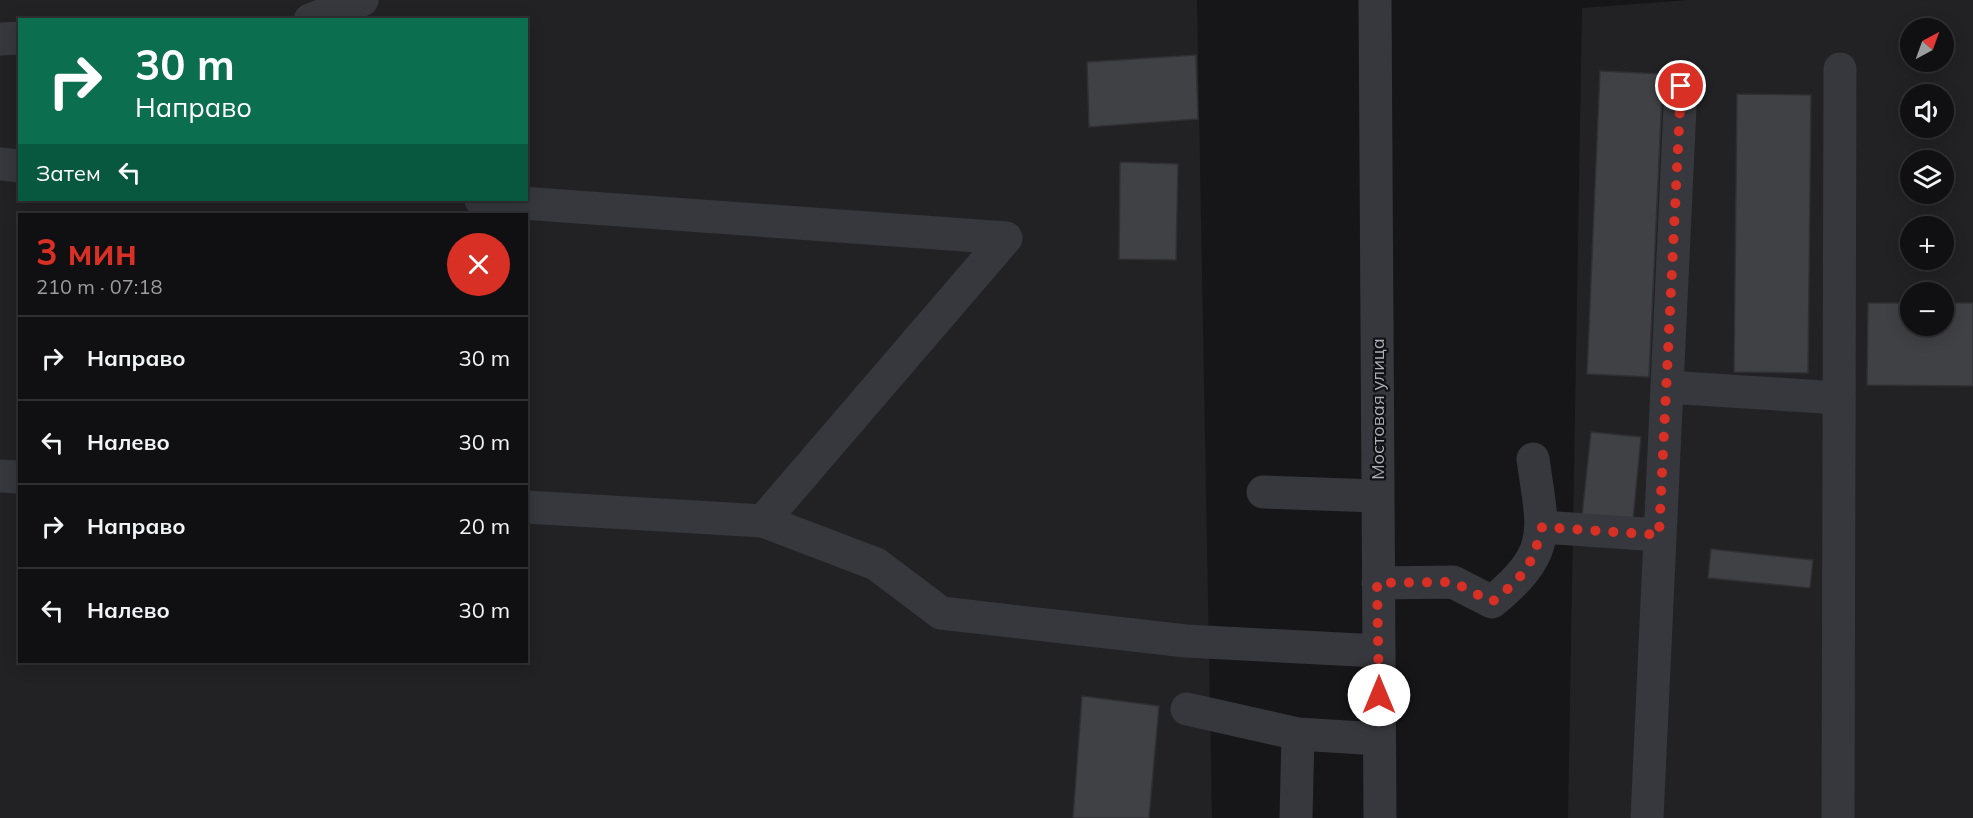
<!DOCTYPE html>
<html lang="ru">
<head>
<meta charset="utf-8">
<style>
  :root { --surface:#101012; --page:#19191b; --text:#f1f3f6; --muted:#9c9d9f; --line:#303032; --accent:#d93025 }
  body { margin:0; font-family:Mulish,sans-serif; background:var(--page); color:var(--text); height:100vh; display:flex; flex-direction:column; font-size:22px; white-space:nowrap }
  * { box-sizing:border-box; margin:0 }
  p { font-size:20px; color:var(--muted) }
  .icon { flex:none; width:33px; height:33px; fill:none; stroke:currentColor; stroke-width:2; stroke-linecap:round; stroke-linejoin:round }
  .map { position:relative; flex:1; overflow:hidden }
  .sheet { position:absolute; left:18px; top:213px; width:510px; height:450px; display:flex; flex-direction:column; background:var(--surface); border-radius:0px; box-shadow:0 3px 15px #0003,0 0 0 2px var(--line) }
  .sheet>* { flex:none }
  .banner { position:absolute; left:18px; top:18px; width:510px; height:183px; border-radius:0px; box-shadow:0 3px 15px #0003,0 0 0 2px var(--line); background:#0b6e4f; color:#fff; overflow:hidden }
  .needle { width:39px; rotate:41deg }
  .fabs { position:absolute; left:1900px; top:18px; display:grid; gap:12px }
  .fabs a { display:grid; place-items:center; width:54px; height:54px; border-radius:50%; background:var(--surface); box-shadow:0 3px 15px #0003,0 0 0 2px var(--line); font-size:30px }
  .pin { position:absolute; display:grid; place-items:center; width:51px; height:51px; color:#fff; margin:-26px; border:3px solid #fff; border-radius:50%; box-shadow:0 2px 6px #0007 }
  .me { position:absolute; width:66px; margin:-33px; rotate:0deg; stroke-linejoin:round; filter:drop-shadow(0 0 4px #0008) }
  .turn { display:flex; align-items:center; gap:21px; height:126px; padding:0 18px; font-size:27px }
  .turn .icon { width:78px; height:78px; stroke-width:2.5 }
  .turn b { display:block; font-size:42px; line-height:51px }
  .then { display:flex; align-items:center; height:57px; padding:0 18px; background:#0003; gap:12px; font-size:22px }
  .round { display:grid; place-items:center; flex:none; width:63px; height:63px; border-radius:32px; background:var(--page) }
  .overview { display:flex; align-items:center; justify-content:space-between; height:102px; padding:0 18px }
  h1 { font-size:36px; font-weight:700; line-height:45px; color:var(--accent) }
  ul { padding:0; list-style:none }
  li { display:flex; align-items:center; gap:18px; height:84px; padding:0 18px; border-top:2px solid var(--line) }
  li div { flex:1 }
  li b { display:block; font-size:22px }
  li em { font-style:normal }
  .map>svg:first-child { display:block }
</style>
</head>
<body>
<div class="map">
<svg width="1973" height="818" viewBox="0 0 1973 818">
  <rect width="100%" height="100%" fill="#161618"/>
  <g fill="#222225" fill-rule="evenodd">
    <path d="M 0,0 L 1197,0 L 1212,818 L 0,818 ZM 20,20 L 526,20 L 526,200 L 20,200 ZM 20,214 L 526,214 L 526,662 L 20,662 Z"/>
    <path d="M 1689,0 L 1973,0 L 1973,818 L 1568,818 L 1582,8 ZM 1911,28 L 1944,28 L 1944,62 L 1911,62 ZM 1911,94 L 1944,94 L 1944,128 L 1911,128 ZM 1911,160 L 1944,160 L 1944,194 L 1911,194 ZM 1911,226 L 1944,226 L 1944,260 L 1911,260 ZM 1911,292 L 1944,292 L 1944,326 L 1911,326 Z"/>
  </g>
  <g fill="#404145" stroke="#303034" stroke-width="1.5">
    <polygon points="1196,55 1198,119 1089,127 1087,62"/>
    <polygon points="1600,71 1663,74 1649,377 1587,374"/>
    <polygon points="1737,94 1811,95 1808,373 1734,372"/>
    <polygon points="1120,162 1178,164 1176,260 1119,259"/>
    <polygon points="1868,303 1911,303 1911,326 1944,326 1944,303 1973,303 1973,386 1867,385"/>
    <polygon points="1591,432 1641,437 1632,530 1581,525"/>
    <polygon points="1711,549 1813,560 1810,588 1708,578"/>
    <polygon points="1082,696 1159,706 1149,818 1073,818"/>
  </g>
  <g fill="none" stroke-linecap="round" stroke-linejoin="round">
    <g stroke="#37383d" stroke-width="33">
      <polyline points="1375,0 1380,818"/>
      <polyline points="310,20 362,0"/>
      <polyline points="0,39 20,38"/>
      <polyline points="0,164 20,166"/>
      <polyline points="481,200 1006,238 763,521 876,564 941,613 1186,641 1378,651"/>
      <polyline points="1667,387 1839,398"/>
      <polyline points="0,476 20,477"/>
      <polyline points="1263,492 1377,496"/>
      <polyline points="526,507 763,521"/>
      <polyline points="1542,527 1659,535"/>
      <path d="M 1378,583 L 1453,582 L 1492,602 C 1554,551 1543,531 1533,459"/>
      <polyline points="1187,709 1298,734 1379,739"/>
      <polyline points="1296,818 1298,734"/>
      <polyline points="1647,818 1681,85"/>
      <polyline points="1838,818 1840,69"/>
    </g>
  </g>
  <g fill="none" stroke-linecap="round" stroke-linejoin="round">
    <path stroke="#d93025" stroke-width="10" stroke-dasharray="0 18" d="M 1379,695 L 1377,583 L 1453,582 L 1492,602 C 1524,576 1532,567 1542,527 L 1659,535 L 1681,86"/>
  </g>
  <g text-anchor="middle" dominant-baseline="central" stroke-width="4.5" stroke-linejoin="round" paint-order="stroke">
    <g font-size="18" fill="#a8adb8" stroke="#111113">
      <text transform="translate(1377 409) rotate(-90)">Мостовая улица</text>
    </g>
  </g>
</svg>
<div class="fabs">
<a><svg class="needle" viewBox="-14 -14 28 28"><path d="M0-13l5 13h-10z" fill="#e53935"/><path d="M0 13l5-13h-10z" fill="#9c9d9f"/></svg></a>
<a><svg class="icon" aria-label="sound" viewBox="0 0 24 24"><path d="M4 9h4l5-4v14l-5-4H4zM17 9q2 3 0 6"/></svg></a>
<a><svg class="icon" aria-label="layers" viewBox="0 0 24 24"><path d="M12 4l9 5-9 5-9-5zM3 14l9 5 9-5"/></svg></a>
<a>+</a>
<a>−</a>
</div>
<div class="pin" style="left:1681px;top:86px;background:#d93025"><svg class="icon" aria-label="arrive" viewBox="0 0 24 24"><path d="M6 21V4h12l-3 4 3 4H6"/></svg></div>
<svg class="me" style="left:1379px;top:695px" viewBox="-20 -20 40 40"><circle r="19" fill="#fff"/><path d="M0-13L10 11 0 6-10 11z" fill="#d93025"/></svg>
<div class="banner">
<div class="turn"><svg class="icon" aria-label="right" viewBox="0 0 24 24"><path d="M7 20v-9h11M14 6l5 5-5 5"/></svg><div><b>30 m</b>Направо</div></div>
<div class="then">Затем<svg class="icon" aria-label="left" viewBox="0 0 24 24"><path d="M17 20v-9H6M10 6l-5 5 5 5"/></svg></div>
</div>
<section class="sheet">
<div class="overview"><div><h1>3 мин</h1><p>210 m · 07:18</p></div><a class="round" style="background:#d93025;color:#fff"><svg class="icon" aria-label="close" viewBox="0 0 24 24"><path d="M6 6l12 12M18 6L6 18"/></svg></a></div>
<ul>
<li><svg class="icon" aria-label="right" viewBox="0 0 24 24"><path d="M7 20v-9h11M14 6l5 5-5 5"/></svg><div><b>Направо</b></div><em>30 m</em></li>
<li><svg class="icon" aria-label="left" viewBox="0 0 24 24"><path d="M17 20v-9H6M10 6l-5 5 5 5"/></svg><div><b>Налево</b></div><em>30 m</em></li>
<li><svg class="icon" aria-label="right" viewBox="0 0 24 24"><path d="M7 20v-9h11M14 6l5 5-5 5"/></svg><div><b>Направо</b></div><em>20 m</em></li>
<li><svg class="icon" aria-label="left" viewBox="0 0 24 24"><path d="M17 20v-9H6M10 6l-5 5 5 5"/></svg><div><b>Налево</b></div><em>30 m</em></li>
</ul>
</section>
</div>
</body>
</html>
